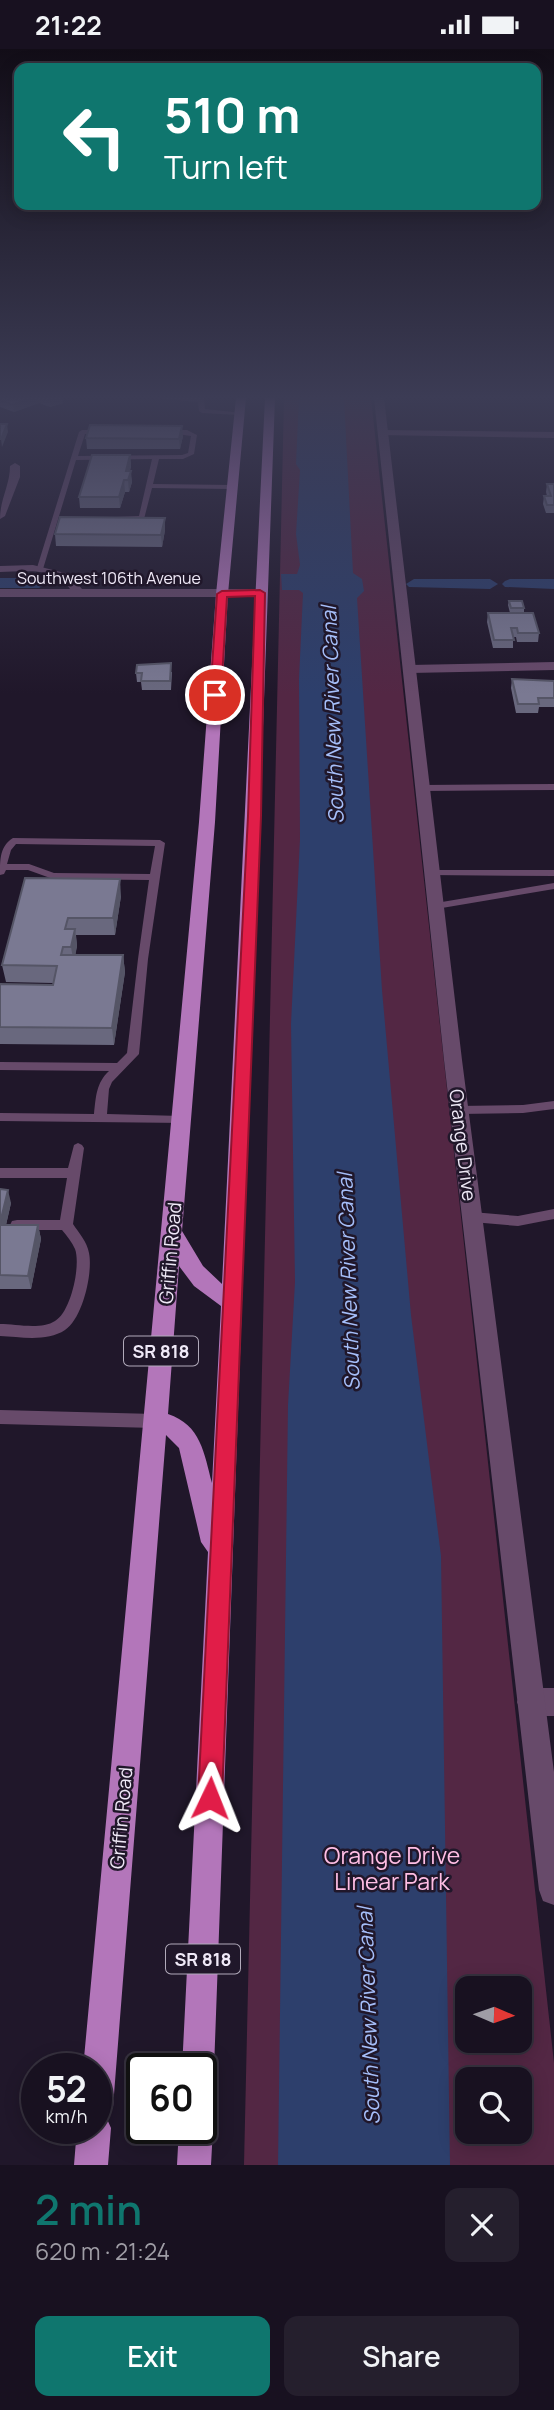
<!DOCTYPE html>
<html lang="en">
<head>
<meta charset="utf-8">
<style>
  :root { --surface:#181120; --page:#251f2d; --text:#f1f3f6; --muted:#9f9da5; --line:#36313e; --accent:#0f766e }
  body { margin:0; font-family:Manrope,sans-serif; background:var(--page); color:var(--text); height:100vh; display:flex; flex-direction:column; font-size:26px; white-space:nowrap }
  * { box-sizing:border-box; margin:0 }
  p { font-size:23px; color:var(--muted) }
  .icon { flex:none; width:38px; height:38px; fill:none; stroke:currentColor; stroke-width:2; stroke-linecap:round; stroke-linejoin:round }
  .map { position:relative; height:2116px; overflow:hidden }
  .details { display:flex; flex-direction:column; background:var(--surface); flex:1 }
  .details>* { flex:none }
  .hud { position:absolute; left:14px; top:14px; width:527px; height:147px; border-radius:14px; box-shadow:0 4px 18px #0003,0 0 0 2px var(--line); background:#0f766e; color:#fff; overflow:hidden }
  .needle { width:46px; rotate:92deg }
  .tools { position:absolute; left:455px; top:1927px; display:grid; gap:14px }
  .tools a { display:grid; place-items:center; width:77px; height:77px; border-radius:14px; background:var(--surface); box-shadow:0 4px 18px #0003,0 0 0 2px var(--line); font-size:35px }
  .speed { position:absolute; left:21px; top:2004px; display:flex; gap:14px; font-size:35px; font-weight:700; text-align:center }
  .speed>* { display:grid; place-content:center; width:91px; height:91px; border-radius:50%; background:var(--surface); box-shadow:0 4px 18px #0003,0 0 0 2px var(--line); line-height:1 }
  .speed small { font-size:18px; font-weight:400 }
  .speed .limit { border:4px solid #111; border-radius:10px; background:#fff; color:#111 }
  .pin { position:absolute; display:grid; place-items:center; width:60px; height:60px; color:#fff; margin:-30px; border:4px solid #fff; border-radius:50%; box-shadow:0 2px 7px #0007 }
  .me { position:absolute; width:77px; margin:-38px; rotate:2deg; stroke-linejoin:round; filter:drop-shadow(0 0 5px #0008) }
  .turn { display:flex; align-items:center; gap:24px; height:147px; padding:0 35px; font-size:32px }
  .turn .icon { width:91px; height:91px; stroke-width:2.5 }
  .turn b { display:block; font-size:49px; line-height:60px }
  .round { display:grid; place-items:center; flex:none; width:74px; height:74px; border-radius:14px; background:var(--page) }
  .headline { display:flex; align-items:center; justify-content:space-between; height:119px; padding:0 35px }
  h1 { font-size:42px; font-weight:600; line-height:52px; color:var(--accent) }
  .button { display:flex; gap:14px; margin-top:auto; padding:14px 35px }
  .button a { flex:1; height:80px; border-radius:14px; background:var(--accent); color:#fff; font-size:28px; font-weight:600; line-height:80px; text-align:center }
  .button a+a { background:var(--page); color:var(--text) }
  .status { display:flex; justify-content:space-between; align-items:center; height:49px; padding:0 35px; background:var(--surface); direction:ltr }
  .status svg { height:19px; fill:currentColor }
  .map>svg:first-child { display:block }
</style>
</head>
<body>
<div class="status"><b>21:22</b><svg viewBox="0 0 49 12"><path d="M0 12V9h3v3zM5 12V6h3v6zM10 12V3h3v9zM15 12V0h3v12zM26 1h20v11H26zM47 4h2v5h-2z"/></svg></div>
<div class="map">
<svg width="554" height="2116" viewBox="0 0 554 2116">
  <rect width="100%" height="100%" fill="#20172a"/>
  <path fill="#532744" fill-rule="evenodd" d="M 284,349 L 371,349 L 554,2014 L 554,2116 L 244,2116 ZM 467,1939 L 520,1939 L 520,1992 L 467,1992 ZM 467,2030 L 520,2030 L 520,2082 L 467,2082 Z"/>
  <polygon fill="#2d3f6c" points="299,349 344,349 353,524 362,530 364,542 357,549 382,941 411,1266 441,1507 450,2116 278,2116 288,1356 295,1233 291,975 300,790 299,630 303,544 299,541 282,541 281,525 297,525 300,516 296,485 300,421 296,415"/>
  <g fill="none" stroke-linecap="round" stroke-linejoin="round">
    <g fill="#2d3f6c" fill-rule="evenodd">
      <polygon points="0,529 39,529 47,534 39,539 0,539"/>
      <polygon points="414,530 490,530 498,535 490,540 409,538 406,535"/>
      <polygon points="510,530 554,530 554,540 505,538 502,535 505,532"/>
    </g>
    <g fill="#674a6a" fill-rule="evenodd">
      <polygon points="154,349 204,349 205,360 242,364 239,366 202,364 199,362 198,353"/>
      <polygon points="82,381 103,381 106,383 103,385 85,385 78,407 182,406 188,404 191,387 164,383 167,381 187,381 197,386 194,405 183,410 159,410 153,435 232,436 235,438 232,440 152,439 144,470 119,471 117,470 117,468 139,467 152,410 76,411 43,520 36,522 79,383"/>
      <polygon points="554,735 554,741 423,742 418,739 423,736"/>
      <path d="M 13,789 L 160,791 L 165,794 L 148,910 L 139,1005 L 112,1033 L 109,1040 L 107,1065 L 181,1067 L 185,1068 L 187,1071 L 185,1074 L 0,1072 L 0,1064 L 94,1065 C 96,1048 96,1034 109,1022 L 0,1021 L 0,1013 L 117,1014 L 127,1004 L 138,910 L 149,831 L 53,830 L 28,821 L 6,821 L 4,825 L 0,826 C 0,810 0,797 13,789 ZM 16,795 L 155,797 L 150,825 L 54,824 L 29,815 L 7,815 L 11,801 Z"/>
      <polygon points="432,821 554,821 554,827 428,826 427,824"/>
      <polygon points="554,834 554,840 436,860 431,857 436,854"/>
      <polygon points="554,1052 554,1060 523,1064 459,1065 453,1061 459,1057 523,1056"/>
      <path d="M 78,1094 L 82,1096 L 84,1099 L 73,1175 C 79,1184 87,1193 89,1204 C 93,1223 83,1269 65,1281 C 47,1293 21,1288 0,1287 L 0,1275 C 16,1275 41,1281 55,1272 C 71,1263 81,1216 75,1200 C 72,1193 67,1187 62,1181 L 17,1181 L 12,1180 L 10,1176 L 12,1172 L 17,1171 L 60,1171 L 67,1129 L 0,1129 L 0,1119 L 68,1119 L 74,1096 Z"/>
      <polygon points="554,1160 554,1170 518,1177 472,1173 467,1172 465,1168 467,1164 472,1163 518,1167"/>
      <polygon points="0,1361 155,1365 160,1367 163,1372 160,1377 155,1379 0,1375"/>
    </g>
    <g fill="#674a6a" fill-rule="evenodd">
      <polygon points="383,381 554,383 554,389 380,386 378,384"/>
      <path d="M 15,414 L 20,417 L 20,428 L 5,467 L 0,470 C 0,450 10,436 10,417 Z"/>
      <path d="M 33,516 L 69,525 L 82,540 L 260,540 L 266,544 L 260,548 L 0,548 L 0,540 L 70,540 C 57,517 23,523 0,523 L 0,517 Z"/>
      <polygon points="554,613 554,621 410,624 403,620 410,616"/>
      <polygon points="531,1639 554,1639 554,1667 531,1667 521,1663 517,1653 521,1643"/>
    </g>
    <polygon fill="#674a6a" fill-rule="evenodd" points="374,349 384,349 462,1011 554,1723 554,1856 543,1852 539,1841 444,1011"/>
    <g fill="#b376ba" fill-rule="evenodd">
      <path d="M 236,349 L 246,349 L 228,545 L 215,773 L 182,1182 L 203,1217 L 222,1235 L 265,349 L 275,349 L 214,2020 L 210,2032 L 201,2035 L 201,2020 L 182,2020 L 208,1503 L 201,1493 L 179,1399 L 166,1386 L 113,2058 L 107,2070 L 111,2079 L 108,2116 L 74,2116 L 77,2079 L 96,2079 L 96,2020 L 83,2020 L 199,773 L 216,545 ZM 179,1217 L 194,1237 L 221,1257 L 212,1434 C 204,1404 201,1376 168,1365 Z"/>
      <polygon points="201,2064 208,2067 213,2079 211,2116 177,2116 179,2079 201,2079"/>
    </g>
  </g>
  <g fill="#69687e">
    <polygon points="0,349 63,349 63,354 50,358 39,354 14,363 0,358"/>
    <polygon points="183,387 180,400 87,400 86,389"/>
    <polygon points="130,406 131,417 130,422 132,433 129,443 125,443 120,459 80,459 79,448"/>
    <polygon points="547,435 554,435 554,464 546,464 543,455 544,447 547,447 546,443"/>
    <polygon points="165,469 165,481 162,498 56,497 55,485"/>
    <polygon points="509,552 524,559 524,564 510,564 508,556"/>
    <polygon points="488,564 539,584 538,593 517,593 516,588 513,588 513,599 493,599 487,573"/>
    <polygon points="172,623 171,641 142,641 141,633 137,633 136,624"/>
    <polygon points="512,630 554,632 554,658 539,658 538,664 516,664 511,639"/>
    <polygon points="25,829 121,847 115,886 76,886 77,897 75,906 123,906 125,923 114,996 0,995 0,935 53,936 53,934 6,933 2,916"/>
    <polygon points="0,1140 11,1154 6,1176 38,1176 41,1190 31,1240 0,1240"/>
  </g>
  <g fill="#556">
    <polygon points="32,349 38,349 39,354 14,363 13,356"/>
    <polygon points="55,349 63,349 63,354 50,358 50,351"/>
    <polygon points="7,375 8,383 2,398 1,390"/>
    <polygon points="182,377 183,387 180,400 179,390"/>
    <polygon points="130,406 131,417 127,433 126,422"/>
    <polygon points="131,422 132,433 129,443 128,431"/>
    <polygon points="124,431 125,443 120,459 119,448"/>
    <polygon points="165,469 165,481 162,498 161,486"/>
    <polygon points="120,830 121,847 115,886 113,869"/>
    <polygon points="75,880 77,897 74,915 71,898"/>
    <polygon points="123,906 125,923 114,996 112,979"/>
    <polygon points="8,1141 11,1154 3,1189 0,1174"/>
    <polygon points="38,1176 41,1190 31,1240 28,1227"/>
  </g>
  <g fill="#7a7992" stroke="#556" stroke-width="2">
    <polygon points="0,349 32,349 13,356 0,351"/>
    <polygon points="0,375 7,375 1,390 0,390"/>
    <polygon points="90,376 182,377 179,390 86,389"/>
    <polygon points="92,406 130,406 126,422 131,422 128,431 124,431 119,448 79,448"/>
    <polygon points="547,435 554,435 554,456 547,456 544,447 551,447"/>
    <polygon points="60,468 165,469 161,486 55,485"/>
    <polygon points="509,552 522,552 524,559 511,559"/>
    <polygon points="488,564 533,564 539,584 518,584 517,579 511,579 514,591 494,591"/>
    <polygon points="171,614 170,632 141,632 142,624 136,624 137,616"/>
    <polygon points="512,630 554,632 554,649 538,649 539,655 518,655"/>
    <polygon points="25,829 120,830 113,869 68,869 65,880 75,880 71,898 63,898 61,906 123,906 112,979 0,978 0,935 53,936 57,917 2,916"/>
    <polygon points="0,1140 8,1141 0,1174"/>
    <polygon points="0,1176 38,1176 28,1227 0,1226"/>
  </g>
  <linearGradient id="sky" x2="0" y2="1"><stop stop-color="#120d17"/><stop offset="0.54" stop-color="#3c3c55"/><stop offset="1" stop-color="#3c3c55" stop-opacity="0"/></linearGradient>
  <rect width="554" height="645" fill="url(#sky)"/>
  <polygon fill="#e11d48" stroke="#92132f" stroke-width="2" points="260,541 265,544 261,767 222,1749 218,1758 210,1761 201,1758 198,1749 248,767 255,547 227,548 221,646 215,650 210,646 217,545 222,542"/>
  <g text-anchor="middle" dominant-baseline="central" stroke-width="5" stroke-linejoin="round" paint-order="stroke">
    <g font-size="16" fill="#efe9f7" stroke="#20172a">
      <text x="109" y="529">Southwest 106th Avenue</text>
    </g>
    <g fill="#20172a" stroke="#b1aaba" stroke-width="2">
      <rect x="124" y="1287.5" width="74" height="29" rx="5"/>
      <rect x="166" y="1895.5" width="74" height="29" rx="5"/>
    </g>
    <g font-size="18" font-weight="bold" fill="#efe9f7">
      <text x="161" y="1302">SR 818</text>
      <text x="203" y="1910">SR 818</text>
    </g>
    <g font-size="19" fill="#efe9f7" stroke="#20172a">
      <text transform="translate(463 1096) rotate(83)">Orange Drive</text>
      <text transform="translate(170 1204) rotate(-85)">Griffin Road</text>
      <text transform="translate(121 1769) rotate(-85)">Griffin Road</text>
    </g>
    <g font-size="21" font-style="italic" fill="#a5bef9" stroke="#20172a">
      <text transform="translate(332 666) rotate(-92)">South New River Canal</text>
      <text transform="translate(348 1233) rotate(-92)">South New River Canal</text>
      <text transform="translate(368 1967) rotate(-92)">South New River Canal</text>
    </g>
    <g font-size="23" fill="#ffbee5" stroke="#20172a">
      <text x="392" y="1806">Orange Drive<tspan x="392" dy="26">Linear Park</tspan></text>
    </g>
  </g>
</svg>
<div class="tools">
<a><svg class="needle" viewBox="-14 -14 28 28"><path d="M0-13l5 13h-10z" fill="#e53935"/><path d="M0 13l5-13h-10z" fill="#9f9da5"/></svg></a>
<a><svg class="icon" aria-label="search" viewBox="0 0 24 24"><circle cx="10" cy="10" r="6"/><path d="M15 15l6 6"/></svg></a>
</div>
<div class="speed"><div>52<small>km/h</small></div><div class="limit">60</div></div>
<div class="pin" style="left:215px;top:646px;background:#d93025"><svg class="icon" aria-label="arrive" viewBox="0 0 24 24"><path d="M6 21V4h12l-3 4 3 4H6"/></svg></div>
<svg class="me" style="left:210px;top:1749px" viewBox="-20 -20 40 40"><path d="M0-17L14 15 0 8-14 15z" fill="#e11d48" stroke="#fff" stroke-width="4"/></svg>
<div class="hud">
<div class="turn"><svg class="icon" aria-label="left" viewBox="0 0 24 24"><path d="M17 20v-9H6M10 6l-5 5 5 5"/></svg><div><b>510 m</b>Turn left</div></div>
</div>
</div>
<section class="details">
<div class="headline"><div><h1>2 min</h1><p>620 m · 21:24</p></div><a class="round"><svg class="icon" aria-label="close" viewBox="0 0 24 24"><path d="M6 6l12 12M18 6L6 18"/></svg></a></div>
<div class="button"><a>Exit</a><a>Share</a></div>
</section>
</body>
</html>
